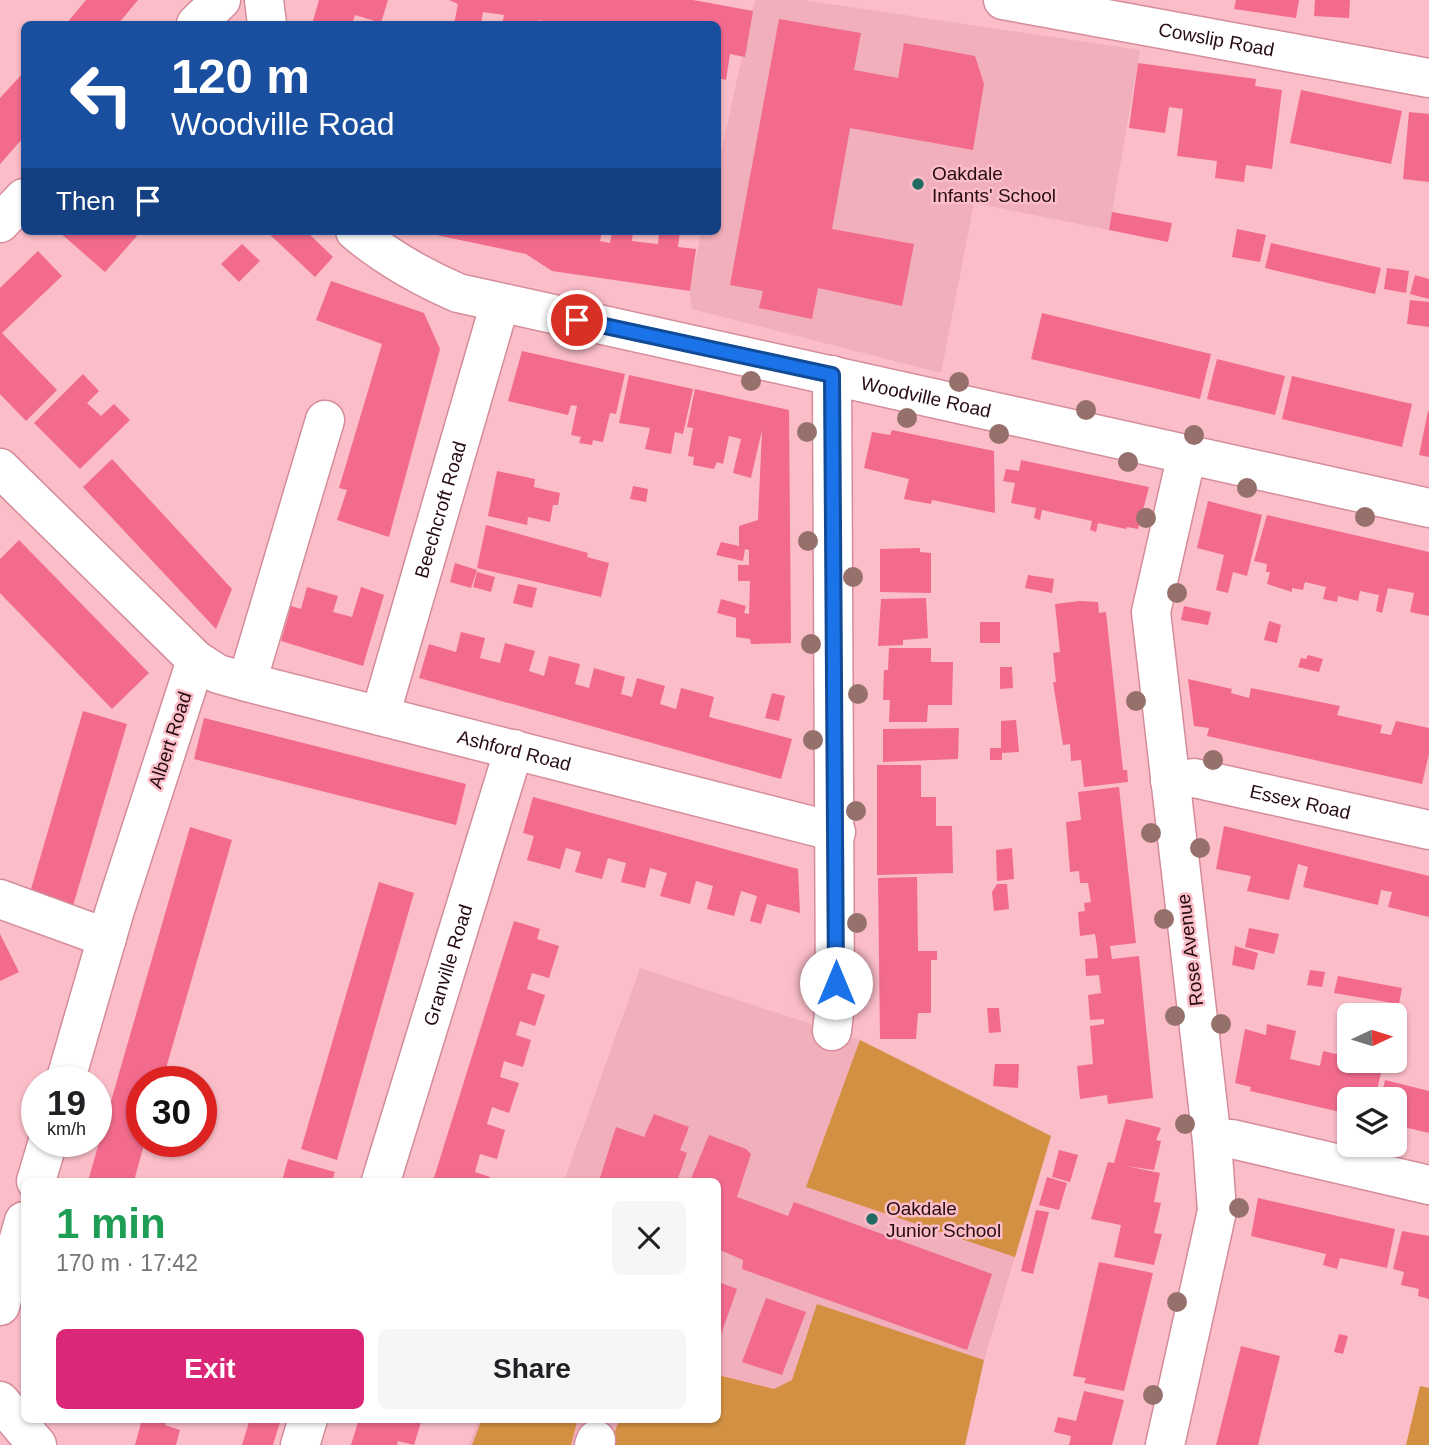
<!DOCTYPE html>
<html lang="en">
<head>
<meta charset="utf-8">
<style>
  :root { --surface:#fff; --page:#f6f6f6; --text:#202124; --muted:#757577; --accent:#db2777 }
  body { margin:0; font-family:Helvetica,sans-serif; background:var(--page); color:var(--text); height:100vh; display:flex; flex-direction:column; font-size:26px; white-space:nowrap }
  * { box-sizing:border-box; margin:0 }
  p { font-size:23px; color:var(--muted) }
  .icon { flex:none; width:38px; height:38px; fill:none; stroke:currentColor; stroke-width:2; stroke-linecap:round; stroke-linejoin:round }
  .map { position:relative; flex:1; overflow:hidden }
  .panel { position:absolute; left:21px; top:1178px; width:700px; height:245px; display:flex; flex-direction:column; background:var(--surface); border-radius:10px; box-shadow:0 2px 5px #0004 }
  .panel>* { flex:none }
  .hud { position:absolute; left:21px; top:21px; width:700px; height:214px; border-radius:10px; box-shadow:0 2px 5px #0004; background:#1a4fa0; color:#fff; overflow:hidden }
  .needle { width:46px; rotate:86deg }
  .fabs { position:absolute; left:1337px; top:1003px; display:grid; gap:14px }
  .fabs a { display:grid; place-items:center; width:70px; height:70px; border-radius:10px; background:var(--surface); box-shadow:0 2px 5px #0004; font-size:35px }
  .speed { position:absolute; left:21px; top:1066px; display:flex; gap:14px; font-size:35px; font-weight:700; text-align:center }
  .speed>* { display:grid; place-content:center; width:91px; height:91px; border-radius:50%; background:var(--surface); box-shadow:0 2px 5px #0004; line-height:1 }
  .speed small { font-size:18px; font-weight:400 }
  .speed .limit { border:10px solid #d22; background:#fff; color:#111 }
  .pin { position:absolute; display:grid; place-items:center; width:60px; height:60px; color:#fff; margin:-30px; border:4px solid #fff; border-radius:50%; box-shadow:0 2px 7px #0007 }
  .me { position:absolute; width:77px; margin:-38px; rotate:0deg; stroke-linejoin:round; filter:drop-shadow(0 0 5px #0008) }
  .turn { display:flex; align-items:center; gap:24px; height:147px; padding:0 35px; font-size:32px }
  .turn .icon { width:91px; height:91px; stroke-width:2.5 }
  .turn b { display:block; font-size:49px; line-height:60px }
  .then { display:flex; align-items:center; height:66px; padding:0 35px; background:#0003; gap:14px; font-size:26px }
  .round { display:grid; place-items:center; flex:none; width:74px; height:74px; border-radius:10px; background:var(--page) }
  .overview { display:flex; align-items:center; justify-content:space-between; height:119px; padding:0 35px }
  h1 { font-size:42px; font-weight:700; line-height:52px; color:#1e9e55 }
  .button { display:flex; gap:14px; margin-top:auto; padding:14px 35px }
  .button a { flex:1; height:80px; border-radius:10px; background:var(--accent); color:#fff; font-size:28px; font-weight:700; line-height:80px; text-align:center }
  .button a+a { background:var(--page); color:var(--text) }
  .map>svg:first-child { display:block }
</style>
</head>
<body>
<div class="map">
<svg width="1429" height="1445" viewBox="0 0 1429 1445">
  <rect width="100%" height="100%" fill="#fbbdc8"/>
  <g fill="#f1aebb">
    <polygon points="755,0 803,0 1140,50 1109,230 974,203 941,373 692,309 690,291 701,231 718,231 718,165"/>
    <polygon points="640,968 860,1040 1051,1136 984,1360 965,1445 469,1445 479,1419 718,1419 718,1181 564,1181"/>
  </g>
  <g fill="#d49042">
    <polygon points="860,1040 1051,1136 1015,1257 806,1187"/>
    <polygon points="817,1304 984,1360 965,1445 609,1445 620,1419 718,1419 718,1375 774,1389 792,1380"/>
    <polygon points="1420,1386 1429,1388 1429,1445 1406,1445"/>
    <polygon points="482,1419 577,1419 577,1422 571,1445 472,1445"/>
  </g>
  <g fill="#f26b8d">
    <polygon points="86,0 138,0 118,24 66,24"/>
    <polygon points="319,0 388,0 381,23 355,15 352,24 312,24"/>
    <polygon points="449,0 693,0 753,11 745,57 730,54 726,80 718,78 718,24 552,24 539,20 539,24 502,24 504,15 483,12 481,24 454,24 458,4"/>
    <polygon points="1236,0 1299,0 1296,18 1234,9"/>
    <polygon points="1315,0 1350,0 1349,18 1314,16"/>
    <polygon points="779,19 861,33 854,70 898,78 904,43 975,56 984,84 973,150 850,128 832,229 914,244 902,306 818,288 812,319 759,308 763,291 730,285"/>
    <polygon points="1138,63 1256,79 1255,86 1282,90 1272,169 1246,165 1244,182 1215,178 1217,161 1177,156 1183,109 1169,107 1165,133 1129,128"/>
    <polygon points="24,72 24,137 0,164 0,98"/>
    <polygon points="1301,90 1402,111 1391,164 1290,143"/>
    <polygon points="1409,112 1429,114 1429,182 1403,179"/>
    <polygon points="1112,212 1172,223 1168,242 1109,230"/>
    <polygon points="1237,229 1266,235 1260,262 1232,257"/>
    <polygon points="58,231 131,231 137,236 105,272"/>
    <polygon points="266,231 306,231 333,257 315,277"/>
    <polygon points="602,231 600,241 610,243 612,231 633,231 632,241 658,244 659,231 680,231 678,247 696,249 690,291 552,271 526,254 422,232"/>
    <polygon points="1271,243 1381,268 1375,294 1265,268"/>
    <polygon points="242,244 260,261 239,282 221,264"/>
    <polygon points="38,251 62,276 2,333 57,390 26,421 0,394 0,288"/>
    <polygon points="1387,268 1409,271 1406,293 1384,289"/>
    <polygon points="1415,275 1429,279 1429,299 1410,294"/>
    <polygon points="331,281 424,313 440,349 389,537 337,520 347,490 339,488 382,344 316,320"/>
    <polygon points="1410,300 1429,302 1429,327 1407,324"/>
    <polygon points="1042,313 1211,354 1200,399 1031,359"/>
    <polygon points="522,351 625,374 616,414 610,413 603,442 593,440 592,445 586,444 579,443 581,437 571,435 577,406 571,405 568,415 508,401"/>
    <polygon points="1217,359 1285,376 1275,415 1207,399"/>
    <polygon points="83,374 99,391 87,403 101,416 114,404 130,420 80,469 34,423"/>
    <polygon points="629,375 693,389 683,434 675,432 671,454 645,449 650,428 619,423"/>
    <polygon points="1292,376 1412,404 1402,447 1282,419"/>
    <polygon points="695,389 789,410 791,643 751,644 750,639 736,637 736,618 717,613 721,599 746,606 744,613 749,614 750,581 738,581 738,565 749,565 749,550 745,549 743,561 716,555 721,542 739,546 739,526 758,520 762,430 751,478 733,473 741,439 729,436 723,464 717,462 714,469 693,465 694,457 688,456 693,428 687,427"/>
    <polygon points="1428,411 1429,412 1429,457 1419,455"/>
    <polygon points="892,430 994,451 995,513 932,500 931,504 904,499 909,479 864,468 872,432 890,435"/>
    <polygon points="112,459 232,589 216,629 83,487"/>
    <polygon points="1021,460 1149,487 1138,529 1127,527 1126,529 1098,523 1096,532 1090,530 1092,521 1042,510 1040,520 1034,518 1036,508 1011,503 1015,483 1003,481 1006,469 1019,471"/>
    <polygon points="497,471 535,479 534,487 560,493 558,505 553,505 550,522 528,517 527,525 488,516"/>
    <polygon points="633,486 648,489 646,502 630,499"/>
    <polygon points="1208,501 1262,515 1247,576 1233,572 1228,593 1216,590 1224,555 1197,548"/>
    <polygon points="1267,515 1429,552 1429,616 1410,612 1414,593 1388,588 1382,613 1376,611 1379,595 1360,591 1358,601 1338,596 1337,602 1323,599 1326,587 1305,582 1303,590 1292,588 1292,592 1267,584 1270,572 1266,572 1267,564 1254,561"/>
    <polygon points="486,525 588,553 587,557 609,563 601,597 477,568"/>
    <polygon points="19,540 149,673 112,709 0,593 0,559"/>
    <polygon points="920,548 920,552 931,553 931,593 880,592 880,549"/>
    <polygon points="455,563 477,570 471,588 450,582"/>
    <polygon points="477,572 495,577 491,592 473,587"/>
    <polygon points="1028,575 1054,579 1052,593 1025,588"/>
    <polygon points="518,584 537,588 532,608 513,603"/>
    <polygon points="307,587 338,596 333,612 352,617 361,587 384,595 363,666 281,641 291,606 301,609"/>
    <polygon points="926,598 928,638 903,640 903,645 878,646 881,599"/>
    <polygon points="1080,601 1098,602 1099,613 1106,612 1123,770 1127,770 1128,782 1084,787 1081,760 1071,761 1070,744 1063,745 1053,682 1056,682 1053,653 1060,652 1055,604"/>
    <polygon points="1184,606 1211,612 1208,625 1181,620"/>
    <polygon points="1269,621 1281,625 1277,643 1264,640"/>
    <rect x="980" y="622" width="20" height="21"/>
    <polygon points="461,632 485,638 480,658 500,663 505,643 535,651 529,671 544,676 549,656 580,664 575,684 589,688 594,668 625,677 621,694 632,697 637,678 665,686 660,704 676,709 681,688 714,697 709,717 792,739 781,779 419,678 429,644 456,652"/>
    <polygon points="889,648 931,648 931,662 953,662 952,705 928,705 927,722 889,722 890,700 883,700 884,670 888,670"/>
    <polygon points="1308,655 1323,659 1319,672 1298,667 1301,658 1306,659"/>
    <polygon points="1000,667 1012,667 1013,688 1000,689"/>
    <polygon points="1188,679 1232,689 1231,693 1249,698 1251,688 1340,706 1337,715 1382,725 1380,733 1391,735 1396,721 1429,728 1429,754 1422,784 1207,736 1209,728 1194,726"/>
    <polygon points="772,693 785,696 779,721 765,718"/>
    <polygon points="83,711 127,724 72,909 29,896"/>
    <polygon points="204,718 466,784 456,825 194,759"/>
    <polygon points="1016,720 1019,752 1002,753 1002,760 990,760 990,748 1001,748 1001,721"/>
    <polygon points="959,728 958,759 883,762 883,729"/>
    <polygon points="877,765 921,765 921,797 936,797 936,826 952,826 953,873 877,875"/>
    <polygon points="1119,787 1136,943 1110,946 1112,959 1139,956 1153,1098 1108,1104 1107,1095 1080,1099 1077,1066 1093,1064 1090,1026 1104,1024 1104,1019 1090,1020 1088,995 1101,993 1099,975 1086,976 1085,959 1098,958 1097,947 1095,934 1080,936 1078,912 1085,911 1084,903 1091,902 1088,883 1080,883 1079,871 1070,872 1066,822 1081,820 1078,792"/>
    <polygon points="533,797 798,869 800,913 767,904 761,924 750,921 757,896 741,891 734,916 707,909 713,886 696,881 690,904 660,896 667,873 650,868 645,888 621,882 626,863 608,858 602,879 575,872 581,852 566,848 560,869 527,860 534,836 523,833"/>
    <polygon points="1224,826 1429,876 1429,917 1388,907 1392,892 1381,890 1378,905 1303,887 1308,867 1298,864 1289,900 1247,891 1251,876 1216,869"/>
    <polygon points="190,827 232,840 162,1082 142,1082 142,1141 145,1141 134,1181 88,1181"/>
    <polygon points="1012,848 1014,879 997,881 996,850"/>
    <polygon points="917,877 918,951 937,951 937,960 931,960 931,1013 918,1013 916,1039 880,1039 878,878"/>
    <polygon points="379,882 414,893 337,1160 301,1149"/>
    <polygon points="997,884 1007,884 1009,909 994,911 992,892"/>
    <polygon points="514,921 540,929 537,939 559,946 549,978 532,973 527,989 545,995 535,1026 520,1021 516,1035 531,1040 523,1067 504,1061 500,1077 519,1083 509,1113 492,1107 487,1124 505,1130 497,1159 480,1154 475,1172 490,1177 489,1181 433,1181"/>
    <polygon points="1249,928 1279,934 1274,954 1245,947"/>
    <polygon points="0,934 19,972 0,981"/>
    <polygon points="1235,946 1258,953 1254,970 1232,965"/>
    <polygon points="1310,970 1325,972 1322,987 1307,985"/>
    <polygon points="1338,976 1402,988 1399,1004 1334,993"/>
    <polygon points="987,1008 999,1008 1001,1032 989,1033"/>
    <polygon points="1267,1024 1296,1031 1290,1059 1320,1066 1323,1051 1349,1057 1349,1060 1383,1064 1375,1099 1349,1099 1349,1114 1250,1091 1251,1087 1235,1083 1245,1029 1266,1035"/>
    <polygon points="995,1064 1019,1064 1018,1088 993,1086"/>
    <polygon points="1385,1080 1429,1091 1429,1133 1395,1125 1395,1099 1381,1099"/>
    <polygon points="654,1114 689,1127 680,1150 687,1153 677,1181 599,1181 616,1127 644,1137"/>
    <polygon points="1126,1119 1161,1128 1156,1140 1161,1141 1154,1170 1126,1166 1160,1173 1154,1202 1161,1203 1154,1233 1162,1234 1154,1265 1114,1257 1121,1225 1091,1219 1108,1162 1114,1163"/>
    <polygon points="709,1135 746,1149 751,1154 737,1197 788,1216 794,1202 992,1274 967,1350 742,1269 743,1260 718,1249 718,1181 690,1181"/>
    <polygon points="1059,1150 1078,1155 1070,1182 1052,1177"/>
    <polygon points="288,1159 335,1172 332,1181 282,1181"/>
    <polygon points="1047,1177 1067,1183 1059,1210 1039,1205"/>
    <polygon points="1258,1198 1395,1229 1387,1268 1340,1258 1337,1269 1323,1265 1326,1254 1251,1236"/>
    <polygon points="1036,1210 1049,1212 1033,1274 1021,1271"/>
    <polygon points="1402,1231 1429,1236 1429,1299 1418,1296 1419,1289 1401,1285 1404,1272 1393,1269"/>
    <polygon points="1099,1262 1153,1273 1124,1391 1084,1383 1086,1378 1073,1376"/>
    <polygon points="718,1282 737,1289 718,1343"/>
    <polygon points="766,1298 806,1312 782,1375 742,1362"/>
    <polygon points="1339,1334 1348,1336 1343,1354 1334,1352"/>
    <polygon points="1241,1346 1280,1356 1258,1445 1216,1445"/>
    <polygon points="1084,1391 1124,1400 1112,1445 1069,1445 1071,1436 1054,1432 1058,1417 1076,1421"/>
    <polygon points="142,1419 167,1419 165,1425 180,1430 176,1445 135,1445"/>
    <polygon points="250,1419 281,1419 273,1445 242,1445"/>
    <polygon points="359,1419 422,1419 414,1445 398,1441 397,1445 351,1445"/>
  </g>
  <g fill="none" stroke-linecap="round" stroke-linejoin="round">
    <defs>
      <g id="minor">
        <polyline points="264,0 267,24"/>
        <path id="s1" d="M 1003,0 L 1429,78"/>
        <polyline points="196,24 221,0"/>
        <polyline points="0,223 24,198"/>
        <path id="s2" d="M 355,231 C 387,258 419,276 458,293 L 1429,508"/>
        <polyline points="0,468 196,660 115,910 65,1082"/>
        <path id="s3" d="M 196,660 L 218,674 L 247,682 L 836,832"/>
        <polyline points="247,682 325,420"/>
        <path id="s4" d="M 380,716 L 500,303"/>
        <path id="s5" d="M 1170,781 L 1194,778 L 1429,830"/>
        <polyline points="0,899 107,938"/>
        <polyline points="832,1031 835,1004 832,375"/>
        <polyline points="1212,1141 1232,1139 1429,1185"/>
        <polyline points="36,1181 48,1141"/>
        <path id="s6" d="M 381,1181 L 514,749"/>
        <polyline points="0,1306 24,1221"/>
        <polyline points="300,1445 308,1419"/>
        <polyline points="594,1445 596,1440"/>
        <polyline points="1165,1445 1217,1211 1212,1141 1151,612 1187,454"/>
      </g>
      <polyline id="major" points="0,1401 37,1445"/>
    </defs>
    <use href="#minor" stroke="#d58c9a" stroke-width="41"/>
    <use href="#major" stroke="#d58c9a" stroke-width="41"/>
    <use href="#minor" stroke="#fff" stroke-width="38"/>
    <use href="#major" stroke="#fff" stroke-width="38"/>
  </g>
  <g fill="#96716b">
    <circle cx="751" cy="381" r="10"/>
    <circle cx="959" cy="382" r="10"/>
    <circle cx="1086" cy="410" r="10"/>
    <circle cx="907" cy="418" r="10"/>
    <circle cx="807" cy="432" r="10"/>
    <circle cx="999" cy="434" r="10"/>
    <circle cx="1194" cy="435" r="10"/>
    <circle cx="1128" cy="462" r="10"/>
    <circle cx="1247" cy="488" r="10"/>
    <circle cx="1365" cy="517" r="10"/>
    <circle cx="1146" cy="518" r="10"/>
    <circle cx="808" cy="541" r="10"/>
    <circle cx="853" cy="577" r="10"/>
    <circle cx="1177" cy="593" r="10"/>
    <circle cx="811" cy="644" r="10"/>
    <circle cx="858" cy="694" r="10"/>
    <circle cx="1136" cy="701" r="10"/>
    <circle cx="813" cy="740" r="10"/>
    <circle cx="1213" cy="760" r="10"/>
    <circle cx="856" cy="811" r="10"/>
    <circle cx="1151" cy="833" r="10"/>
    <circle cx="1200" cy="848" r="10"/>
    <circle cx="1164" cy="919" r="10"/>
    <circle cx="857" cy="923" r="10"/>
    <circle cx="862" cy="980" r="10"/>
    <circle cx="1175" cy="1016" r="10"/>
    <circle cx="1221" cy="1024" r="10"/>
    <circle cx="1185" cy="1124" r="10"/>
    <circle cx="1239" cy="1208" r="10"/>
    <circle cx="1177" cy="1302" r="10"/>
    <circle cx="1153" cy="1395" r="10"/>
  </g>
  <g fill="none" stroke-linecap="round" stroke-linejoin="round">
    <defs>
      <polyline id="route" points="577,320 832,375 836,983"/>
    </defs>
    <use href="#route" stroke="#114b97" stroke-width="18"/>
    <use href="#route" stroke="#1a73e8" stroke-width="12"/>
  </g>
  <g fill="#216b64" stroke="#fbbdc8" stroke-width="2.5">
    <circle cx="918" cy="184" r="7"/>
    <circle cx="872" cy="1219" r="7"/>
  </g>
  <g text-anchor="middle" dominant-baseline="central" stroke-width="5" stroke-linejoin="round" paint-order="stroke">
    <g font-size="19" fill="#270c12" stroke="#fbbdc8">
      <text stroke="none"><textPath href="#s1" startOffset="217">Cowslip Road</textPath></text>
      <text stroke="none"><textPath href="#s2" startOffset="600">Woodville Road</textPath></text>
      <text stroke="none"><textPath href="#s4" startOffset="215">Beechcroft Road</textPath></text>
      <text transform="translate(170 740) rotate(-72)">Albert Road</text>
      <text stroke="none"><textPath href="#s3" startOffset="332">Ashford Road</textPath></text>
      <text stroke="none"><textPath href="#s5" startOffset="133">Essex Road</textPath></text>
      <text transform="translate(1190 950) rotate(-97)">Rose Avenue</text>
      <text stroke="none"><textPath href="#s6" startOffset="226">Granville Road</textPath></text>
    </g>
    <g font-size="19" fill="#270c12" stroke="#fbbdc8" text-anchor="start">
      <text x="932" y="173">Oakdale<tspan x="932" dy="22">Infants' School</tspan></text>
      <text x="886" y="1208">Oakdale<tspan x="886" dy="22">Junior School</tspan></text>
    </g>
  </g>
</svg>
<div class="fabs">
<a><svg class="needle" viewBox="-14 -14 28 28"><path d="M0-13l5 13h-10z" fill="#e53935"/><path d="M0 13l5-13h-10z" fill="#757577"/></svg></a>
<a><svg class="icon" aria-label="layers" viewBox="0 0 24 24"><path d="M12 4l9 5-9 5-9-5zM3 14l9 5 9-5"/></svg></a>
</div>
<div class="speed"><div>19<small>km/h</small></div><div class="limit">30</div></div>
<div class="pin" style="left:577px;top:320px;background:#d93025"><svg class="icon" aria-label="arrive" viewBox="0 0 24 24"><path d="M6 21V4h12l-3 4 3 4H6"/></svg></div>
<svg class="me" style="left:836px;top:983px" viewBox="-20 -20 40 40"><circle r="19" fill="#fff"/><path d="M0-13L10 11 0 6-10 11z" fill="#1a73e8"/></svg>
<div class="hud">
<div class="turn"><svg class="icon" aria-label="left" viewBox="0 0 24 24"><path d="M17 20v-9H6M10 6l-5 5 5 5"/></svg><div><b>120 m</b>Woodville Road</div></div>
<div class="then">Then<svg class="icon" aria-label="arrive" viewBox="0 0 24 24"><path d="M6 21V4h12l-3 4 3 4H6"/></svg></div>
</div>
<section class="panel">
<div class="overview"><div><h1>1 min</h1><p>170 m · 17:42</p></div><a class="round"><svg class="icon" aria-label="close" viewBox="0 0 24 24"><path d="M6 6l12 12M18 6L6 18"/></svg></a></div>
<div class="button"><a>Exit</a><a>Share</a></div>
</section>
</div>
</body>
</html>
